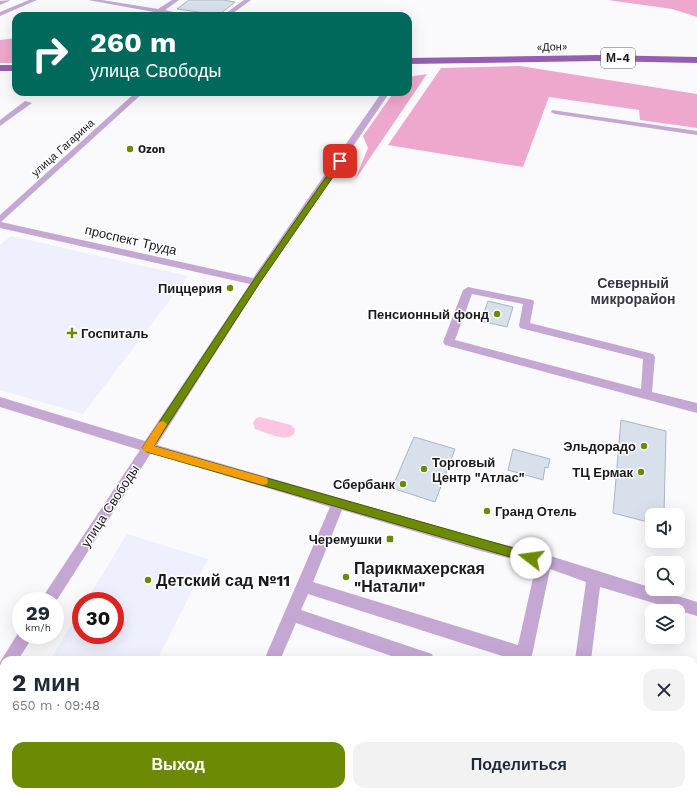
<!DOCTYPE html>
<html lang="ru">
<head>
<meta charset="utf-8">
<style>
  :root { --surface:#fff; --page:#f2f2f3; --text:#1f2937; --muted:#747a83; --accent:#6d8a04 }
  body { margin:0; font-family:"Work Sans",sans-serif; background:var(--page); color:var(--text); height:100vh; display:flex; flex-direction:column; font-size:15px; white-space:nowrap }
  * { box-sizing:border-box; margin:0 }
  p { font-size:13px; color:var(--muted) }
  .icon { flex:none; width:22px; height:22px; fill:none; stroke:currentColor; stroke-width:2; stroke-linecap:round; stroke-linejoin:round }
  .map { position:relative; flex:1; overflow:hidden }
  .panel { position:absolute; left:0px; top:656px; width:697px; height:140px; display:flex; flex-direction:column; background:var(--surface); border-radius:12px 12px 0 0; box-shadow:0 4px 16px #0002 }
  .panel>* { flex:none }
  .top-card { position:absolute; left:12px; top:12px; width:400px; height:84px; border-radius:12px; box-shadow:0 4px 16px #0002; background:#00695c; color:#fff; overflow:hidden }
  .buttons { position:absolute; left:645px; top:508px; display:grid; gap:8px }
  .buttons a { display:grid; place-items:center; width:40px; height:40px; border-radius:8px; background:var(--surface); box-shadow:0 4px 16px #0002; font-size:20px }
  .speed { position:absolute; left:12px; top:592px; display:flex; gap:8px; font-size:20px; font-weight:700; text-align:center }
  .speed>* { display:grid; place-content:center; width:52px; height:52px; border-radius:50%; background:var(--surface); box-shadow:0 4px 16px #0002; line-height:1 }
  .speed small { font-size:10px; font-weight:400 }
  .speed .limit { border:6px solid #d22; background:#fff; color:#111 }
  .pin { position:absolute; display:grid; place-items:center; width:34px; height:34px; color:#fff; margin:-17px; border-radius:8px; box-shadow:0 2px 6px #0006 }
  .me { position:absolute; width:44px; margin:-22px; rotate:285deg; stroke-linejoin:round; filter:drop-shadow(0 0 3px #0008) }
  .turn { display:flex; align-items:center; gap:14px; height:84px; padding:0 12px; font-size:18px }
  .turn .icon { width:52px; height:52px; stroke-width:2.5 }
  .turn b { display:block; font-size:28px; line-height:34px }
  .round { display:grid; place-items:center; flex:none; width:42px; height:42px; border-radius:12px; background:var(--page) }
  .headline { display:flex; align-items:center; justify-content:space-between; height:68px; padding:0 12px }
  h1 { font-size:24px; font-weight:700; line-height:30px }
  .action { display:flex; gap:8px; margin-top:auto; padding:8px 12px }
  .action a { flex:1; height:46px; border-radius:12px; background:var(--accent); color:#fff; font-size:16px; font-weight:700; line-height:46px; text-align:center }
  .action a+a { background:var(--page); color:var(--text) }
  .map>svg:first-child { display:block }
</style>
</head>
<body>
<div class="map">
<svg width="697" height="796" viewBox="0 0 697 796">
  <rect width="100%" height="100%" fill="#fafafd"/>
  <g fill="#eff0fd">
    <polygon points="11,236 188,276 83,414 0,390 0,245"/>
    <polygon points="127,534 208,559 157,660 50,660 81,609 81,635 115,635 115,601 86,601"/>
  </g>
  <path fill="#fcc5e1" d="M 260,417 L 291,425 L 295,429 L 294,434 C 285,443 266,432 255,429 L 253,423 L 256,418 Z"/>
  <g fill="#efa8cd">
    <polygon points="608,0 697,0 697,17 672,9"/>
    <polygon points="16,38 16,63 0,63 0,40"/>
    <polygon points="520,66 697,94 697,128 640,120 639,110 549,97 523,167 388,145 441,68"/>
    <polygon points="427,74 355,180 368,148 363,136 394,92 408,92 408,77"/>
  </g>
  <g fill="#d7e0eb" stroke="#acb5c0">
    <polygon points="189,0 223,0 235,2 219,15 177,9"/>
    <polygon points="488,301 513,307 507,327 481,321"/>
    <polygon points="621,420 666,431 664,515 652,515 652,523 613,513"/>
    <polygon points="414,437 455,449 435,502 392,488"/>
    <polygon points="513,449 550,459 548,468 545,467 543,480 508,470"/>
  </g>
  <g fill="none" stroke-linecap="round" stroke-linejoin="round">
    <g fill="#c4a7d3" fill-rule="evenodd">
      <polygon points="10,0 9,1 0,5 0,1"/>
      <polygon points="29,0 37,0 0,16 0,12"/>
      <polygon points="88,0 102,0 158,9 172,0 179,0 165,10 191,16 161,13 157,15 154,12"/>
      <polygon points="244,0 251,0 229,16 222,16"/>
      <path d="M 136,92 L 144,92 L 1,222 L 253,278 L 382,92 L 390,92 L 260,283 L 157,445 L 481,539 L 544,554 L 697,602 L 697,616 L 600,587 L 591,660 L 575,660 L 586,582 L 550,569 L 531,660 L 515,660 L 308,594 L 301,610 L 426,652 L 432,654 L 434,660 L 403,660 L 296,623 L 280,660 L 264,660 L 330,507 L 151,453 L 55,603 L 55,601 L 40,601 L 140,450 L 0,407 L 0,397 L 145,441 L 250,284 L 0,228 L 0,215 ZM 342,510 L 481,551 L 536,565 L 518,645 L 313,582 Z"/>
      <polygon points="25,101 32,103 0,126 0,120"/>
      <polygon points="552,110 697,131 697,135 555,114 551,112"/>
      <path d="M 468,287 L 533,300 L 534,302 L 530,323 L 653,354 L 655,357 L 652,392 L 697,403 L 697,413 L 445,345 L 443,342 L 463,290 ZM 472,294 L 523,304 L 519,325 L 520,328 L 643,359 L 641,389 L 455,340 Z"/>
      <polygon points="20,630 21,635 34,635 18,660 4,660 4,681 0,683 0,662"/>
      <polygon points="156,792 174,792 172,796 154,796"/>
      <polygon points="211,792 229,792 228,796 210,796"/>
      <polygon points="508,792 526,792 527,796 509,796"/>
      <polygon points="563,792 591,792 593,796 565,796"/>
    </g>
    <g fill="#955eae" fill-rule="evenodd">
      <polygon points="597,55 697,57 697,63 597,61 408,64 408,58"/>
      <rect x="0" y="65" width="16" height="6"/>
    </g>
  </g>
  <polygon fill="#6d8a04" stroke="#475a03" points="338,160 344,161 259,284 154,446 531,553 535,555 537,558 535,562 531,563 147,452 142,448 253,281"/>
  <polygon fill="#f59e0b" points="163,421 167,424 154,446 263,477 267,478 268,481 267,484 263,485 144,451 142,448 144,445 159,422"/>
  <g fill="#6d8a04" stroke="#fff" stroke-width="1.5">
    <circle cx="130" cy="149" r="4"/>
    <circle cx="230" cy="288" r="4"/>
    <circle cx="497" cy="314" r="4"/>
    <path d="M70 327h4v4h4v4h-4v4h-4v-4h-4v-4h4z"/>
    <circle cx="644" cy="446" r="4"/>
    <circle cx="424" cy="469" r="4"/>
    <circle cx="641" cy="472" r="4"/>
    <circle cx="403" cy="484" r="4"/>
    <circle cx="487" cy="511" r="4"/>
    <rect x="386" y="535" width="8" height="8" rx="2"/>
    <circle cx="346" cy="577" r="4"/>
    <circle cx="148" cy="580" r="4"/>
  </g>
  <g text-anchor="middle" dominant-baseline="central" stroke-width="3" stroke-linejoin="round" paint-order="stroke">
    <g font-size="11" fill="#19191e" stroke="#fff">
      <text transform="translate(552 47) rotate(-1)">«Дон»</text>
      <text transform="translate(63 148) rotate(-42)">улица Гагарина</text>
    </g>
    <g font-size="11" font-weight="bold" fill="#19191e" stroke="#fff" text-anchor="start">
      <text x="138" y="149">Ozon</text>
    </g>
    <rect fill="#fff" stroke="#5e5e62" stroke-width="1" x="601" y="48" width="34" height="20" rx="3"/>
    <g font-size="12" font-weight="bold" fill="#19191e">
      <text x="618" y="58">М-4</text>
    </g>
    <g font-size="13" fill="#19191e" stroke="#fff">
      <text transform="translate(131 240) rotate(13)">проспект Труда</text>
      <text transform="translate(110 506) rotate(-57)">улица Свободы</text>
    </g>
    <g font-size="13" font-weight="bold" fill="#19191e" stroke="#fff" text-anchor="end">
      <text x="222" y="288">Пиццерия</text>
      <text x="489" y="314">Пенсионный фонд</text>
      <text x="81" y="333" text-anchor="start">Госпиталь</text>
      <text x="636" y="446">Эльдорадо</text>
      <text x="432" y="462" text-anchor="start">Торговый<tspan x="432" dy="15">Центр "Атлас"</tspan></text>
      <text x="633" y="472">ТЦ Ермак</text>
      <text x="395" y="484">Сбербанк</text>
      <text x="495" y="511" text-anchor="start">Гранд Отель</text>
      <text x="382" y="539">Черемушки</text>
    </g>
    <g font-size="14" font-weight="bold" fill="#363742" stroke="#fff">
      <text x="633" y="283">Северный<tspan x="633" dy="16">микрорайон</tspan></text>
    </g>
    <g font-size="16" font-weight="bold" fill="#19191e" stroke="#fff" text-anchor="start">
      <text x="354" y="568">Парикмахерская<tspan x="354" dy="18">"Натали"</tspan></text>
      <text x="156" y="580">Детский сад №11</text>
    </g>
  </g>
</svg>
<div class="buttons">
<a><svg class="icon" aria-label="sound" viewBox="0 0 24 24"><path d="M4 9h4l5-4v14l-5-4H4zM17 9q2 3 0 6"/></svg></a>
<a><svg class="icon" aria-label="search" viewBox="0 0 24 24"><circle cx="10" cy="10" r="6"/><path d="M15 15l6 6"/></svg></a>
<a><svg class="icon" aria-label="layers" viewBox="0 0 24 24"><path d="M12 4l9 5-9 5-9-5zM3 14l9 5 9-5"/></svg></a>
</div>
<div class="speed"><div>29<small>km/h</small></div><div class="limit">30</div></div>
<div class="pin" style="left:340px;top:161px;background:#d93025"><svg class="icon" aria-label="arrive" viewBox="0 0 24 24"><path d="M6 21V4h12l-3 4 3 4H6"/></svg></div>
<svg class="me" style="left:531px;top:558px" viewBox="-20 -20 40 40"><circle r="19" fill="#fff"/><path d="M0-13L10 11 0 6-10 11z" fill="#6d8a04"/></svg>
<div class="top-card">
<div class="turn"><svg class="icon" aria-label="right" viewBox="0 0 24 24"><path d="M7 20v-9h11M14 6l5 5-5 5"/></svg><div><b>260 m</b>улица Свободы</div></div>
</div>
<section class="panel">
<div class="headline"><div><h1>2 мин</h1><p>650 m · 09:48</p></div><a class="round"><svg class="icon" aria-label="close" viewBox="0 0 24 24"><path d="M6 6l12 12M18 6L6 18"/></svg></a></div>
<div class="action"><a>Выход</a><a>Поделиться</a></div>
</section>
</div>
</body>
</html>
